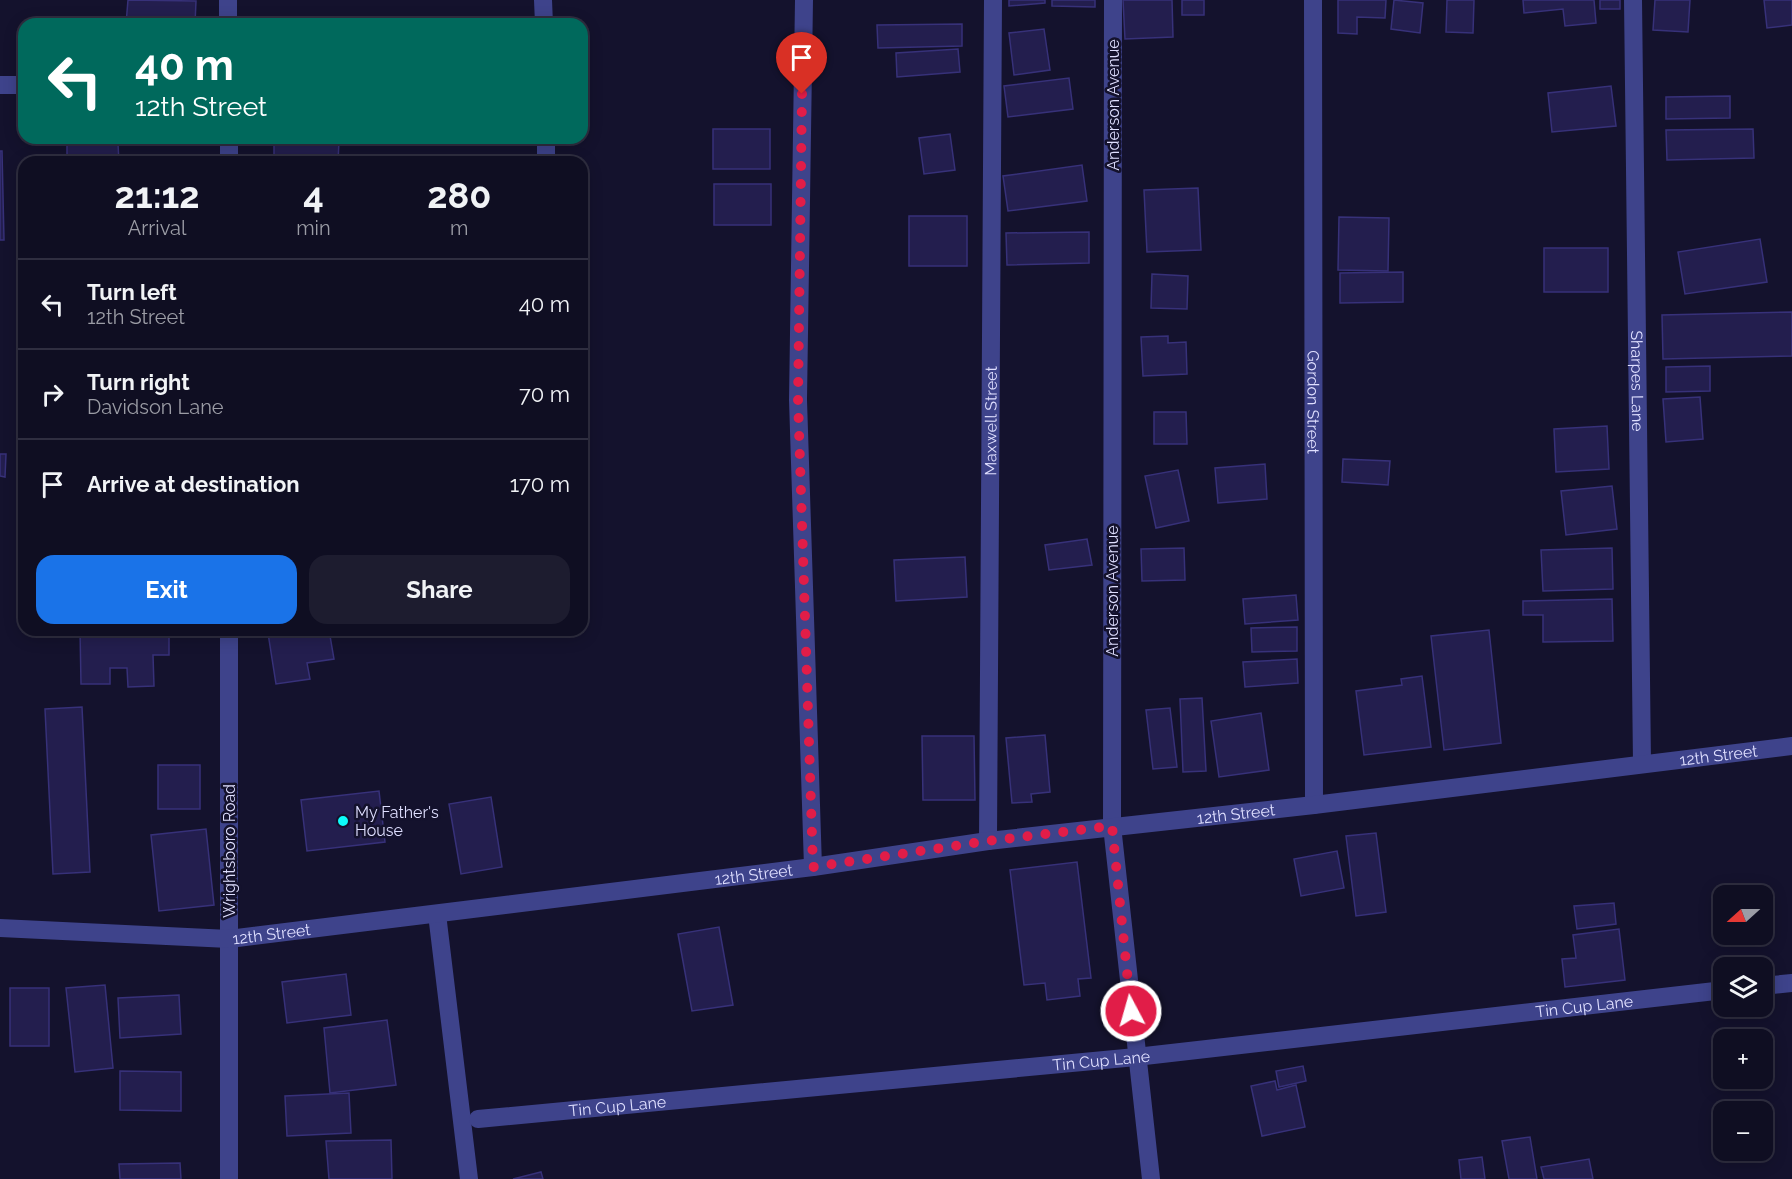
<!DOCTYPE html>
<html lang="en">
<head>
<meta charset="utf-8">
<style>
  :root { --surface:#0f0e22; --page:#1d1c2f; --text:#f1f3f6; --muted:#9b9ca5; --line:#2f2e40; --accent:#1a73e8 }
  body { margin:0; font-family:Raleway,sans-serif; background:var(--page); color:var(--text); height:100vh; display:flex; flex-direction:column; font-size:22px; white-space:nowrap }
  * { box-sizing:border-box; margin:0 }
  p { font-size:20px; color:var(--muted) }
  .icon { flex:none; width:33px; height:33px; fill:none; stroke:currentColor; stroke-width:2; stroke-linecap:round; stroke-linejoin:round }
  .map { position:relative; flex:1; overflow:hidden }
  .sheet { position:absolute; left:18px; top:156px; width:570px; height:480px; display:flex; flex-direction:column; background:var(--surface); border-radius:18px; box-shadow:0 3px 15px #0003,0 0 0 2px var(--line) }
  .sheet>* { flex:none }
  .top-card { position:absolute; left:18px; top:18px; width:570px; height:126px; border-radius:18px; box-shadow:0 3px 15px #0003,0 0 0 2px var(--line); background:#00695c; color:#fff; overflow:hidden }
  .needle { width:39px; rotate:249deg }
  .fabs { position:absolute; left:1713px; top:885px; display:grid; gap:12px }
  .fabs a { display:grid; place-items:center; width:60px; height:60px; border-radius:12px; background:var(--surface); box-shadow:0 3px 15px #0003,0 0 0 2px var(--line); font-size:30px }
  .pin { position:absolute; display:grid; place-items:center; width:51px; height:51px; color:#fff; margin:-62px -26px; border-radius:50% 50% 50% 0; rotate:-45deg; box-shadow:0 0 6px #0007 }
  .pin .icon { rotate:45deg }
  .me { position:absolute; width:66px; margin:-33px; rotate:354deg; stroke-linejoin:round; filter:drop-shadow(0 0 4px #0008) }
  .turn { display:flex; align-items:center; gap:21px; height:126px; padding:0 18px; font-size:27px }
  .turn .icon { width:78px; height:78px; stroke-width:2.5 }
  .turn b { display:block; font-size:42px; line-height:51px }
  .eta { display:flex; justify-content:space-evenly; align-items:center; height:102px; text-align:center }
  .eta b { font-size:36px; font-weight:700; line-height:42px }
  .action { display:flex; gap:12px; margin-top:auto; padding:12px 18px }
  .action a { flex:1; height:69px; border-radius:18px; background:var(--accent); color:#fff; font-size:24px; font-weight:700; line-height:69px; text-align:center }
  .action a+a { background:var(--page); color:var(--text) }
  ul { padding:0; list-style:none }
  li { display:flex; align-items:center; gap:18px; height:90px; padding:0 18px; border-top:2px solid var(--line) }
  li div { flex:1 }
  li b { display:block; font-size:22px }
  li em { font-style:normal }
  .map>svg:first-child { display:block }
</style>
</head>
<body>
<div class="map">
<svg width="1792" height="1179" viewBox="0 0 1792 1179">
  <rect width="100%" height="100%" fill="#14122d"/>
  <g fill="#231e4e" stroke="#373179" stroke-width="1.5">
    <polygon points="128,0 196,1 195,24 126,24"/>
    <polygon points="1009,0 1045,0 1045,3 1009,6"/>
    <polygon points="1052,0 1095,0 1095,7 1052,6"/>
    <polygon points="1123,0 1172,0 1173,37 1125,39"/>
    <rect x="1182" y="0" width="22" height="15"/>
    <polygon points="1338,0 1386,0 1385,18 1357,17 1357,34 1338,33"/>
    <polygon points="1394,0 1423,3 1420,33 1391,29"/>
    <polygon points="1447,0 1474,0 1473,33 1446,32"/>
    <polygon points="1523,0 1594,0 1596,23 1565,26 1563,9 1524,13"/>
    <rect x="1600" y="0" width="20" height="9"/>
    <polygon points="1655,0 1690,0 1688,32 1653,30"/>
    <polygon points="1764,0 1792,0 1792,25 1767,28"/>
    <polygon points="962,24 962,46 878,48 877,25"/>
    <polygon points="1044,29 1050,70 1014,75 1009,33"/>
    <polygon points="958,49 960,72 897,77 896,53"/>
    <polygon points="1069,78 1073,109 1008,117 1004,86"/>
    <polygon points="1611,86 1616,126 1552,132 1548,93"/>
    <polygon points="1730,96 1730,118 1666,119 1666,97"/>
    <rect x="713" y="129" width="57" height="40"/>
    <polygon points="1753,129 1754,158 1667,160 1666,130"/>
    <polygon points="950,134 955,170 924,174 919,138"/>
    <polygon points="274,140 339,141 338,162 274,162"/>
    <polygon points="118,144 119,162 67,162 67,145"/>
    <polygon points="0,151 2,151 4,240 0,240"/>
    <polygon points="1082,165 1087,201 1008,211 1003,176"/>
    <rect x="714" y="184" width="57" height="41"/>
    <polygon points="1198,188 1201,250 1147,252 1144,190"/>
    <rect x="909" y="216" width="58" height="50"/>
    <polygon points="1339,217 1389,218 1388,271 1338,270"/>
    <polygon points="1089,232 1089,263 1007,265 1006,233"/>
    <polygon points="1760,239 1767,282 1685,294 1678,252"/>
    <rect x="1544" y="248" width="64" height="44"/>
    <polygon points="1403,272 1403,302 1340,303 1340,273"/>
    <polygon points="1152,274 1188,276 1187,309 1151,308"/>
    <polygon points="1792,312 1792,356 1663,359 1662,315"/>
    <polygon points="1168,336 1168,343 1186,342 1187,374 1143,376 1141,337"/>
    <polygon points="1710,366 1710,391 1666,392 1666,367"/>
    <polygon points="1700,397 1703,439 1666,442 1663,399"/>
    <polygon points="1154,412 1186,412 1187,444 1154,444"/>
    <polygon points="1607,426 1609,469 1556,472 1554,429"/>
    <polygon points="0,454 6,454 5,477 0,476"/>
    <polygon points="1343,459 1390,461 1388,485 1342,482"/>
    <polygon points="1265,464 1267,499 1218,503 1215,468"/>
    <polygon points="1178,470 1189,521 1156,528 1145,476"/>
    <polygon points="1612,486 1617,529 1566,535 1561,491"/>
    <polygon points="1087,539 1092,565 1049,570 1045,545"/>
    <polygon points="1184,548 1185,580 1142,581 1141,549"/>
    <polygon points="1612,548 1613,589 1543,591 1541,550"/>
    <polygon points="965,557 967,597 896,601 894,560"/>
    <polygon points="1296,595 1298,620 1245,624 1243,599"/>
    <polygon points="1612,599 1613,641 1543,642 1543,615 1523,615 1523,601"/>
    <polygon points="1297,627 1297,651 1252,652 1251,628"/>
    <polygon points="80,630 169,630 169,655 153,655 154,686 128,687 127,668 110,668 110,684 81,684"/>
    <polygon points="286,630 329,630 334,659 307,663 310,679 276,684 268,633"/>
    <polygon points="1489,630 1501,743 1444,750 1431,636"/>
    <polygon points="1297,659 1298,683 1245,687 1243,662"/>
    <polygon points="1422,676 1431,747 1364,755 1356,691 1402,685 1401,679"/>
    <polygon points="1202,698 1206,771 1183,772 1180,699"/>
    <polygon points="82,707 90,872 53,874 45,709"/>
    <polygon points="1170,708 1177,767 1153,769 1146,710"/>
    <polygon points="1261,713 1269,770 1219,777 1211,721"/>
    <polygon points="1045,735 1050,792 1031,794 1032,802 1012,803 1006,738"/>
    <polygon points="922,736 974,736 975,800 923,800"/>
    <rect x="158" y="765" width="42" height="44"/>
    <polygon points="379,791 385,842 307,851 301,800"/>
    <polygon points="491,797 502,867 461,874 449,804"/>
    <polygon points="206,829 214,905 159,911 151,835"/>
    <polygon points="1376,833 1386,912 1356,916 1346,836"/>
    <polygon points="1337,851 1344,888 1301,896 1294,859"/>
    <polygon points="1077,862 1091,978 1078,979 1080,996 1047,1000 1045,983 1024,985 1010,870"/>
    <polygon points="1614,903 1616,924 1577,929 1574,906"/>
    <polygon points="719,927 733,1005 692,1011 678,934"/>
    <polygon points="1619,929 1625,980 1565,987 1562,959 1576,958 1573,935"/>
    <polygon points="346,974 351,1015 287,1023 282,982"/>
    <polygon points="105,985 113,1068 75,1072 66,988"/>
    <rect x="10" y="988" width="39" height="58"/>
    <polygon points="179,995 181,1034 120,1038 118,998"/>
    <polygon points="387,1020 396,1085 330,1093 324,1028"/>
    <polygon points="1303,1066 1306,1081 1279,1087 1276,1071"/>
    <polygon points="120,1071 181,1072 181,1111 120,1110"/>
    <polygon points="1275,1081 1277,1090 1296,1085 1305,1127 1262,1136 1251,1086"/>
    <polygon points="349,1093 351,1133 287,1136 285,1096"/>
    <polygon points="1530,1137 1537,1179 1509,1179 1502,1141"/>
    <polygon points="391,1140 392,1179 329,1179 326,1141"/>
    <polygon points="1482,1157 1485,1179 1461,1179 1459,1160"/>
    <polygon points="1589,1159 1593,1179 1544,1179 1541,1167"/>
    <polygon points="180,1163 181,1179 120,1179 119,1164"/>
    <polygon points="541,1172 543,1179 513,1179"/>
  </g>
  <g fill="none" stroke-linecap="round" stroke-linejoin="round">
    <g stroke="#3e438b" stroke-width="18">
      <polyline points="228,0 228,24"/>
      <polyline points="543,0 544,24"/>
      <polyline points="804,0 798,400 813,867"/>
      <polyline points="1113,0 1112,826 1151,1179"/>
      <path id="s1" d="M 1313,0 L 1314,805"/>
      <path id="s2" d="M 1633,0 L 1642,763"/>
      <polyline points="0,85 24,85"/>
      <polyline points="229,138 229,162"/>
      <polyline points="546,138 546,162"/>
      <polyline points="229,630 229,1179"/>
      <path id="s3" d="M 988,841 L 993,0"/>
      <polyline points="437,914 469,1179"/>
      <path id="s4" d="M 0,928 L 229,939 L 813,867 L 988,841 L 1314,805 L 1792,746"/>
      <polyline points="1762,986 1792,983"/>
      <path id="s5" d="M 478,1119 L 1136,1057 L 1724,990"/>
    </g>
  </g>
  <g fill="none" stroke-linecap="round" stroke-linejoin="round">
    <polyline stroke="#e11d48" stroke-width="10" stroke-dasharray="0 18" points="802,94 798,399 813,867 988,841 1112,826 1131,1011"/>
  </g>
  <circle fill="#0dfcfa" stroke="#14122d" stroke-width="2" cx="343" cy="821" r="6"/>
  <g text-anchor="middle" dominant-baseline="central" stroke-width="5" stroke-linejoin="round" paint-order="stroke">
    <g font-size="16" fill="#dfdfff" stroke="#14122d">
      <text transform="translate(1113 105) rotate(-90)">Anderson Avenue</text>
      <text stroke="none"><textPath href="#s2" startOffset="381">Sharpes Lane</textPath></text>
      <text stroke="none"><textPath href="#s1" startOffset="402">Gordon Street</textPath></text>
      <text stroke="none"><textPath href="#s3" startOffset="420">Maxwell Street</textPath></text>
      <text transform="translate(1112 591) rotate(-90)">Anderson Avenue</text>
      <text stroke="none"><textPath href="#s4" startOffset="1730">12th Street</textPath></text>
      <text stroke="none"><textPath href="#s4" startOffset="1244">12th Street</textPath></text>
      <text transform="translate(229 851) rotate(-90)">Wrightsboro Road</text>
      <text stroke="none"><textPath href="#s4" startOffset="758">12th Street</textPath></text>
      <text stroke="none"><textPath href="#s4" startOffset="272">12th Street</textPath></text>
      <text stroke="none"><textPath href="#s5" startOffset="1112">Tin Cup Lane</textPath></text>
      <text stroke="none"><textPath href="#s5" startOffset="626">Tin Cup Lane</textPath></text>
      <text stroke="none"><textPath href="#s5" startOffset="140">Tin Cup Lane</textPath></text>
    </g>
    <g font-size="16" fill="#dfdfff" stroke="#14122d" text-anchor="start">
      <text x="355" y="812">My Father's<tspan x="355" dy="18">House</tspan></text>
    </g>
  </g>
</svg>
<div class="fabs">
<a><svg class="needle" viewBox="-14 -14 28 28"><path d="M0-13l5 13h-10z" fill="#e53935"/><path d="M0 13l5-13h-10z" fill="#9b9ca5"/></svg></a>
<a><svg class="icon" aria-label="layers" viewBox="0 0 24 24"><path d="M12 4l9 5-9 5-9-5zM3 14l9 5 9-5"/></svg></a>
<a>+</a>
<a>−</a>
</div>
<div class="pin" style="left:802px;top:94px;background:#d93025"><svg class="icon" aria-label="arrive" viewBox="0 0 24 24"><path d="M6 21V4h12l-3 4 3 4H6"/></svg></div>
<svg class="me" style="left:1131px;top:1011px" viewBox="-20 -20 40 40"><circle r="17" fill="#e11d48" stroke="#fff" stroke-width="3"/><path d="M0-11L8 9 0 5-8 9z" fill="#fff"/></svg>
<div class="top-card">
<div class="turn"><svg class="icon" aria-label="left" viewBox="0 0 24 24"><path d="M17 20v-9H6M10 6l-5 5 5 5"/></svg><div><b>40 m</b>12th Street</div></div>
</div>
<section class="sheet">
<div class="eta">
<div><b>21:12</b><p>Arrival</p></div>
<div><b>4</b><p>min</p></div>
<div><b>280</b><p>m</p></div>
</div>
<ul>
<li><svg class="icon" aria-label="left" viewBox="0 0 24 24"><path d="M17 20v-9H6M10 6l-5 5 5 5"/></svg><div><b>Turn left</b><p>12th Street</p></div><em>40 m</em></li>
<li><svg class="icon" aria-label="right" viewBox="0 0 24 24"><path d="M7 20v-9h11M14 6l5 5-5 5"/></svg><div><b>Turn right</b><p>Davidson Lane</p></div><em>70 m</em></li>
<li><svg class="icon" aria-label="arrive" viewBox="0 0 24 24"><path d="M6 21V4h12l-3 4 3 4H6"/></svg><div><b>Arrive at destination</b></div><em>170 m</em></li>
</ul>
<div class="action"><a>Exit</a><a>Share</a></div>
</section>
</div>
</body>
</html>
